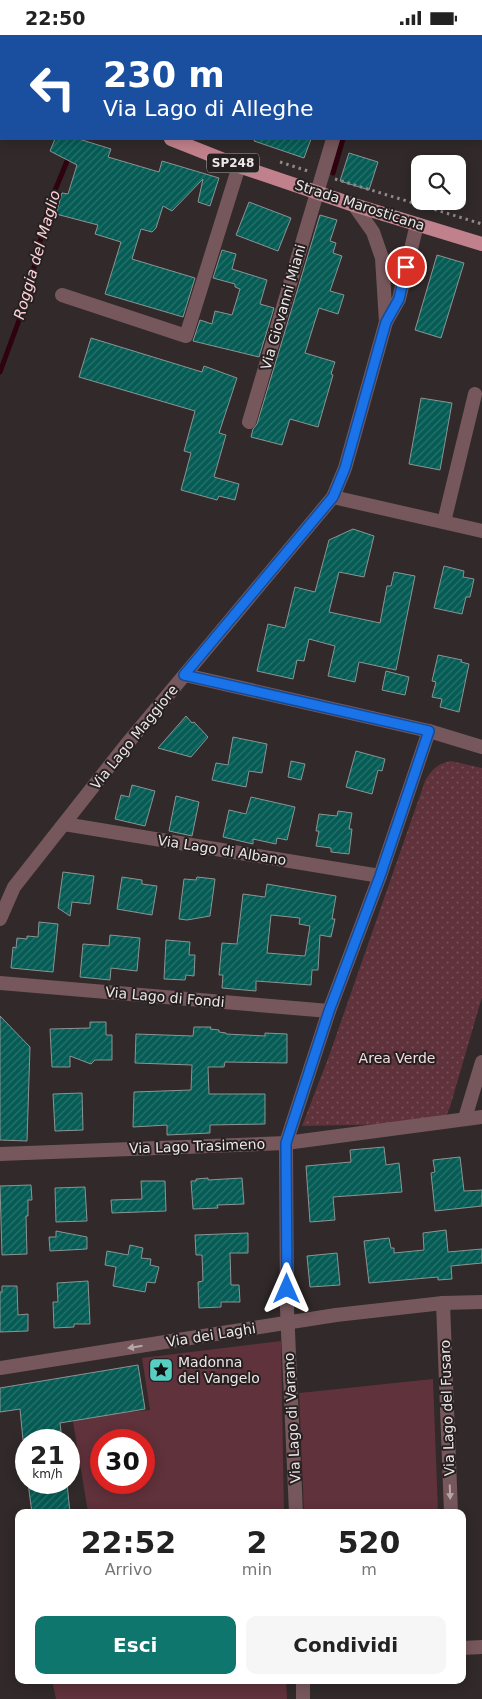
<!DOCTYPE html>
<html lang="it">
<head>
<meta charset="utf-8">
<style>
  :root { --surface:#fff; --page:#f6f6f6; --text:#222; --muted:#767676; --accent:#0f766e }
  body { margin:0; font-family:"DejaVu Sans",sans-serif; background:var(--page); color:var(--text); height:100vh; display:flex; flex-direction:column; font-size:19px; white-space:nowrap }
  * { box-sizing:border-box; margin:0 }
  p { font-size:16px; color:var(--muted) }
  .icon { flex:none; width:28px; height:28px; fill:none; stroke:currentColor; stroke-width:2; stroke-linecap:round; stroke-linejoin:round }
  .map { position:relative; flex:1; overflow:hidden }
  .panel { position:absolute; left:15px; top:1474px; width:451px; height:175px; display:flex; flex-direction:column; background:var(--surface); border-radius:10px; box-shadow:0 2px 12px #0003 }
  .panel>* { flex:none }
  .banner { position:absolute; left:0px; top:0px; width:482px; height:105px; box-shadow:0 2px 12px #0003; background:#1a4fa0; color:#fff; overflow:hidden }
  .tools { position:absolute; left:411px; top:120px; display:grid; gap:10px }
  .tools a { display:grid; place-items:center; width:55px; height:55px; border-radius:10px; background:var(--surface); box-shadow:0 2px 12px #0003; font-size:25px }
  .speed { position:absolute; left:15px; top:1394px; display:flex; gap:10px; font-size:25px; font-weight:700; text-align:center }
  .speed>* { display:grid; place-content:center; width:65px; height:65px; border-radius:50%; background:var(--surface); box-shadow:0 2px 12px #0003; line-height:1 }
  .speed small { font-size:12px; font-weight:400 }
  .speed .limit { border:8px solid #d22; background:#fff; color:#111 }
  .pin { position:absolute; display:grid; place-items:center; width:42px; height:42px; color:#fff; margin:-21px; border:2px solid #fff; border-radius:50%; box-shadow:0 1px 5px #0007 }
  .me { position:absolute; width:55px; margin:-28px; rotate:0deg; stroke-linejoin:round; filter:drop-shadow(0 0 4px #0008) }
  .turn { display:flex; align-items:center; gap:18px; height:105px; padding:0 20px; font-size:22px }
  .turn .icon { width:65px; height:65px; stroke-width:2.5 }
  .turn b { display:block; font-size:35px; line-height:42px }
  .eta { display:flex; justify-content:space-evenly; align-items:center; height:85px; text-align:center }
  .eta b { font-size:30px; font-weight:600; line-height:35px }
  .action { display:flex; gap:10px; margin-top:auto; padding:10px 20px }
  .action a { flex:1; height:58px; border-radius:10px; background:var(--accent); color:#fff; font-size:20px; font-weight:600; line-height:58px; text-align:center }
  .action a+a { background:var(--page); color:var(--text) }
  .status { display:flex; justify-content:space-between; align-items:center; height:35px; padding:0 25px; background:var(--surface); direction:ltr }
  .status svg { height:14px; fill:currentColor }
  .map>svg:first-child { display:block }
</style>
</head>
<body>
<div class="status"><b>22:50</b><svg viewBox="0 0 49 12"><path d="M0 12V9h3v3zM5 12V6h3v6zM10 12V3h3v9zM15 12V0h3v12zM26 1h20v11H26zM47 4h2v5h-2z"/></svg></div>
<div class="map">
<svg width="482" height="1664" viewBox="0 0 482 1664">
  <defs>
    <pattern id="grass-dots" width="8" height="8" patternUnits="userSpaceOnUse" patternTransform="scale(1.25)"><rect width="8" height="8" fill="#60323b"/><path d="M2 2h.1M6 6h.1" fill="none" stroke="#775057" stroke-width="1.8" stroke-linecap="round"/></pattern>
    <pattern id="building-hatch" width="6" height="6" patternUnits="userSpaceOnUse" patternTransform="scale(1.25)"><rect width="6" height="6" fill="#055c55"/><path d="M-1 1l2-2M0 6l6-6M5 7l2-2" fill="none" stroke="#2a736d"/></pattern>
  </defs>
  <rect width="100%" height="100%" fill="#31292a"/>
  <path fill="url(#grass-dots)" d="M 451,726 L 482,733 L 482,962 L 450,1072 L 446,1081 L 406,1089 L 302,1091 L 329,1021 L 425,746 C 432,734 437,729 451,726 Z"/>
  <g fill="#60323b" fill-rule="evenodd">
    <path d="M 281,1306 L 284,1477 L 88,1477 L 73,1387 L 78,1382 L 150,1375 L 142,1323 ZM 101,1405 L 144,1405 L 144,1448 L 101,1448 Z"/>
    <polygon points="433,1344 438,1477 304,1477 299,1358"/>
    <polygon points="52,1645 286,1645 287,1664 56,1664"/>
  </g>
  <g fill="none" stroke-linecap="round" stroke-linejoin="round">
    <g stroke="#2e020e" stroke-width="5">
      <polyline points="393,1 394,0"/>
      <polyline points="333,138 343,104"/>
      <polyline points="0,337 25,269 49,170 70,119"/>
    </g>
  </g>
  <g fill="url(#building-hatch)" stroke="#8b9493" fill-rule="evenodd">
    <polygon points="55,104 79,104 111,114 108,122 159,137 162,126 219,143 210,171 198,167 203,144 172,176 163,171 156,193 152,197 141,194 132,224 195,243 183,282 105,259 121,207 95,199 98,190 56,179 62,158 68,159 77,130 50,116"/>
    <polygon points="255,104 311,104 304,123 254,106"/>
    <polygon points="349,118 378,127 369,155 340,146"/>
    <polygon points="249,167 291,183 278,216 236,200"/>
    <polygon points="320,180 337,185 330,206 336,208 333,218 342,221 330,256 344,260 338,279 319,273 305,318 335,327 331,339 333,340 318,392 290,384 282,410 251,402 253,394 257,389"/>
    <polygon points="222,215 236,219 232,234 267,245 260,269 274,273 259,322 193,306 200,285 212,289 215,276 232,280 240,254 235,252 235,249 213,243"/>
    <polygon points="437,220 464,228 441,303 415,295"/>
    <polygon points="91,303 202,337 204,331 237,343 219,398 226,400 214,442 239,449 235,465 219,461 217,465 181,455 191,418 184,416 195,376 79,342"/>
    <polygon points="421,363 452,368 440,435 409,429"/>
    <polygon points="353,494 374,501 364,542 339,537 329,577 380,588 387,551 391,551 394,537 415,541 396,635 359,627 355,647 328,641 335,611 309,604 304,626 297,625 293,644 257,636 268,589 285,593 295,552 315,557 329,505"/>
    <polygon points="444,531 464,536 463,542 474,544 470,562 466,562 462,579 434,573"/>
    <polygon points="438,620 462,625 461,627 469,629 459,677 440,672 442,664 432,662 436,647 432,646"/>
    <polygon points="386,636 409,642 405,660 382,655"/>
    <polygon points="186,681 192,688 194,687 208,702 191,722 158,713"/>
    <polygon points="233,702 267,709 262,738 249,736 246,752 212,745 216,728 228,730"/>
    <polygon points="356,716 385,724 382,736 378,735 372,759 346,752"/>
    <polygon points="291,726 305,729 301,745 288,742"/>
    <polygon points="132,750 155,756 145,791 115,784 121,760 129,762"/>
    <polygon points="176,761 199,767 192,801 169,796"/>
    <polygon points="251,762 295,772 287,805 277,803 276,809 253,804 253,809 223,802 229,775 246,779"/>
    <polygon points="338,776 352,778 349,794 352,794 349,819 331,817 331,813 316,811 319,796 316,796 319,779 337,781"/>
    <polygon points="63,837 94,841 90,869 72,867 70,881 58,873"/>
    <polygon points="122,842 142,845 142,849 157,851 152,880 117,874"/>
    <polygon points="197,842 215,844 210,881 187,885 179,884 184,844 196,845"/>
    <path d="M 267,849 L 336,861 L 332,884 L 335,884 L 331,902 L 320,900 L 318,935 L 312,935 L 311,950 L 256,946 L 256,956 L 222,953 L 223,940 L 219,940 L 222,908 L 237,909 L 243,859 L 265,862 ZM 271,880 L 300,883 L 299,889 L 310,891 L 305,921 L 267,918 Z"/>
    <polygon points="39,887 58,889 53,937 11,933 13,912 16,913 17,903 27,904 27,901 38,902"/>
    <polygon points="110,900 140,903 137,936 111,933 110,945 80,942 83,909 109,911"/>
    <polygon points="166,905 190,907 189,920 195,920 194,941 186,940 185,945 164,944"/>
    <polygon points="0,981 30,1012 27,1106 0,1105"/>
    <polygon points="90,987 106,987 106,1000 112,1000 112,1025 95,1025 91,1029 70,1021 70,1032 52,1032 50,994 90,993"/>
    <polygon points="194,992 211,992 210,994 219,995 219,997 226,998 226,999 265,1001 265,998 287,999 287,1028 225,1027 224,1032 208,1032 209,1059 265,1059 265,1089 210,1090 210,1098 167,1100 167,1090 133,1092 134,1057 191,1055 192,1030 135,1028 136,999 193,1001"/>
    <polygon points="82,1058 83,1095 55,1096 53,1059"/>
    <polygon points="384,1112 386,1130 399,1128 402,1157 333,1162 335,1185 310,1187 306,1131 351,1127 350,1115"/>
    <polygon points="460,1122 464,1156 482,1155 482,1171 435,1176 431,1138 435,1137 433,1125"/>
    <polygon points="208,1143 208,1145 242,1143 244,1169 217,1170 218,1173 193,1174 191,1146 196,1146 196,1144"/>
    <polygon points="141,1146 165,1146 166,1176 112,1178 111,1165 142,1164"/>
    <polygon points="31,1150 32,1165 28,1165 28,1181 26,1181 27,1219 2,1220 0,1151"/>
    <polygon points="85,1152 87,1186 56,1187 55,1153"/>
    <polygon points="446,1195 448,1217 482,1214 482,1228 451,1231 452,1244 438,1245 438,1242 369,1248 364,1206 389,1203 391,1213 394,1213 394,1218 424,1215 423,1198"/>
    <polygon points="56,1196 87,1202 87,1214 50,1216 49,1202 56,1202"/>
    <polygon points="248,1198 248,1218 230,1218 231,1250 239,1250 240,1267 221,1267 221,1272 199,1273 198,1247 203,1246 202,1220 196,1220 195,1200"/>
    <polygon points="130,1210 143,1213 141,1223 151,1224 150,1230 159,1232 155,1248 147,1247 145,1257 113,1251 116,1232 105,1230 107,1216 128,1220"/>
    <polygon points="337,1218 340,1250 310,1252 307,1221"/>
    <polygon points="88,1246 90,1289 74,1289 74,1292 54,1293 53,1267 58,1267 57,1248"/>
    <polygon points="2,1251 17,1251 18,1280 28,1279 28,1296 0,1297 0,1257 2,1257"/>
    <polygon points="138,1330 145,1374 60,1388 62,1405 23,1405 20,1374 0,1377 0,1353"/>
    <polygon points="28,1448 67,1448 70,1478 32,1478"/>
  </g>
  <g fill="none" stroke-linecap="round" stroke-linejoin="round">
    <g stroke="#8f898a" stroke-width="3" stroke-dasharray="2.5 4" stroke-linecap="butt">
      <polyline points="17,0 17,1"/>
      <polyline points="280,127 308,136"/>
      <polyline points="335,144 482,189"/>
    </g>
    <g stroke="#76575c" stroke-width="14">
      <polyline points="110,1 110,0"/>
      <polyline points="376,1 377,0"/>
      <polyline points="62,260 186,301 239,131"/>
      <polyline points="249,387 333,104"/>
      <polyline points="333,462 482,496"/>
      <polyline points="444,487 475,359"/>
      <polyline points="185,640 429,696 482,712"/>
      <polyline points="64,789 380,841"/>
      <polyline points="0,948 329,976"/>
      <polyline points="465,1083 482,1027"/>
      <polyline points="0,1119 286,1108 482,1082"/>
      <polyline points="443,1268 451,1478"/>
      <polyline points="0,1333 336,1280 443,1268 482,1267"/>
      <polyline points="296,1478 287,1274 286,1108 329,976 380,841 429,696"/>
      <polyline points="462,1613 482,1612"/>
      <polyline points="303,1645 303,1664"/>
    </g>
    <g stroke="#76575c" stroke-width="14">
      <polyline points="354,170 373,197 382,223 386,287"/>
      <polyline points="0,884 14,852 126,710 333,462 345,433 386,287 399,264 417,189"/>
    </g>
    <g stroke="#c0818c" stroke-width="14">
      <polyline points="0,15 1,15"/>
      <polyline points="171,104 239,131 354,170 482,209"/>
    </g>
  </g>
  <defs><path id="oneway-solid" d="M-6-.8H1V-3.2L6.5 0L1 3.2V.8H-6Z" transform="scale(1.25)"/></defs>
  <g fill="#b7a6a9">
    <use href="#oneway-solid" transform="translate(135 1312) rotate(171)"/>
    <use href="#oneway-solid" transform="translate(450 1457) rotate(88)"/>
  </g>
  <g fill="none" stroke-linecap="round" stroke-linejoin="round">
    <defs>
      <polyline id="route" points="287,1254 286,1108 329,976 380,841 429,696 184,640 333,462 345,433 386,287 399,264 406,232"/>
    </defs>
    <use href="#route" stroke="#114b97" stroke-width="12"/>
    <use href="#route" stroke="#1a73e8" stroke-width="9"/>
  </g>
  <defs>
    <symbol id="sight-square" viewBox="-11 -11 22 22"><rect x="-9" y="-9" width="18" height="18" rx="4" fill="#57cec2" stroke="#272021"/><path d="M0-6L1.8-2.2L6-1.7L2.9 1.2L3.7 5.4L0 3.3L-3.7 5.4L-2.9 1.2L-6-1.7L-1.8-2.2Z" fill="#111"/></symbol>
  </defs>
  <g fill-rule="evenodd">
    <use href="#sight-square" x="147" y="1321" width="28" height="28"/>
  </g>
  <g text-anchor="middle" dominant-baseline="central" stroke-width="4" stroke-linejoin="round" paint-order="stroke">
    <rect fill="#272021" stroke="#b1abac" stroke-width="1" x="207" y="118.5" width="52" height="19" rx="4"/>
    <g font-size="12" font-weight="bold" fill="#ece7e8">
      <text x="233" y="128">SP248</text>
    </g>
    <g font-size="14" fill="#ece7e8" stroke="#272021">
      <text transform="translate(360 170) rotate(18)">Strada Marosticana</text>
      <text transform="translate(283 272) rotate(-74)">Via Giovanni Miani</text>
      <text transform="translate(134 702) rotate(-51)">Via Lago Maggiore</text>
      <text transform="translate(222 815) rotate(9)">Via Lago di Albano</text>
      <text transform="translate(165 962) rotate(5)">Via Lago di Fondi</text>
      <text transform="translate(197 1111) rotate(-2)">Via Lago Trasimeno</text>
      <text transform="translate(211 1300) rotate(-9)">Via dei Laghi</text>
      <text transform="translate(447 1373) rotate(-92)">Via Lago del Fusaro</text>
      <text transform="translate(292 1383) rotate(-93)">Via Lago di Varano</text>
    </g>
    <g font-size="14" fill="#f3dde0" stroke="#272021">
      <text x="397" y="1023">Area Verde</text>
    </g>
    <g font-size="14" fill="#ece7e8" stroke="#272021" text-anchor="start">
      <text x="178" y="1327">Madonna<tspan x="178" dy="16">del Vangelo</tspan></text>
    </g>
    <g font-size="15" font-style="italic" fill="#fed3d9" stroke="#272021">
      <text transform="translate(37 220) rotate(-74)">Roggia del Maglio</text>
    </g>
  </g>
</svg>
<div class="tools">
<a><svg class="icon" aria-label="search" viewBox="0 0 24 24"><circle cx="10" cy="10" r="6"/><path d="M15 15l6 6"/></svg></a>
</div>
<div class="speed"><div>21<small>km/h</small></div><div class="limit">30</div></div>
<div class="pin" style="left:406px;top:232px;background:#d93025"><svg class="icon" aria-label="arrive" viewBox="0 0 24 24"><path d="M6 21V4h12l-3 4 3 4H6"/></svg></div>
<svg class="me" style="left:287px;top:1254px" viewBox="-20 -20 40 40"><path d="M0-17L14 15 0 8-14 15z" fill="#1a73e8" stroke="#fff" stroke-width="4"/></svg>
<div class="banner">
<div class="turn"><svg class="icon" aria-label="left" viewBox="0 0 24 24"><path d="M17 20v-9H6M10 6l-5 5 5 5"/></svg><div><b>230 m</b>Via Lago di Alleghe</div></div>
</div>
<section class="panel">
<div class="eta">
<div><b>22:52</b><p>Arrivo</p></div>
<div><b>2</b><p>min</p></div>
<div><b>520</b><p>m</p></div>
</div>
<div class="action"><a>Esci</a><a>Condividi</a></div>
</section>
</div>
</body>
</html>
